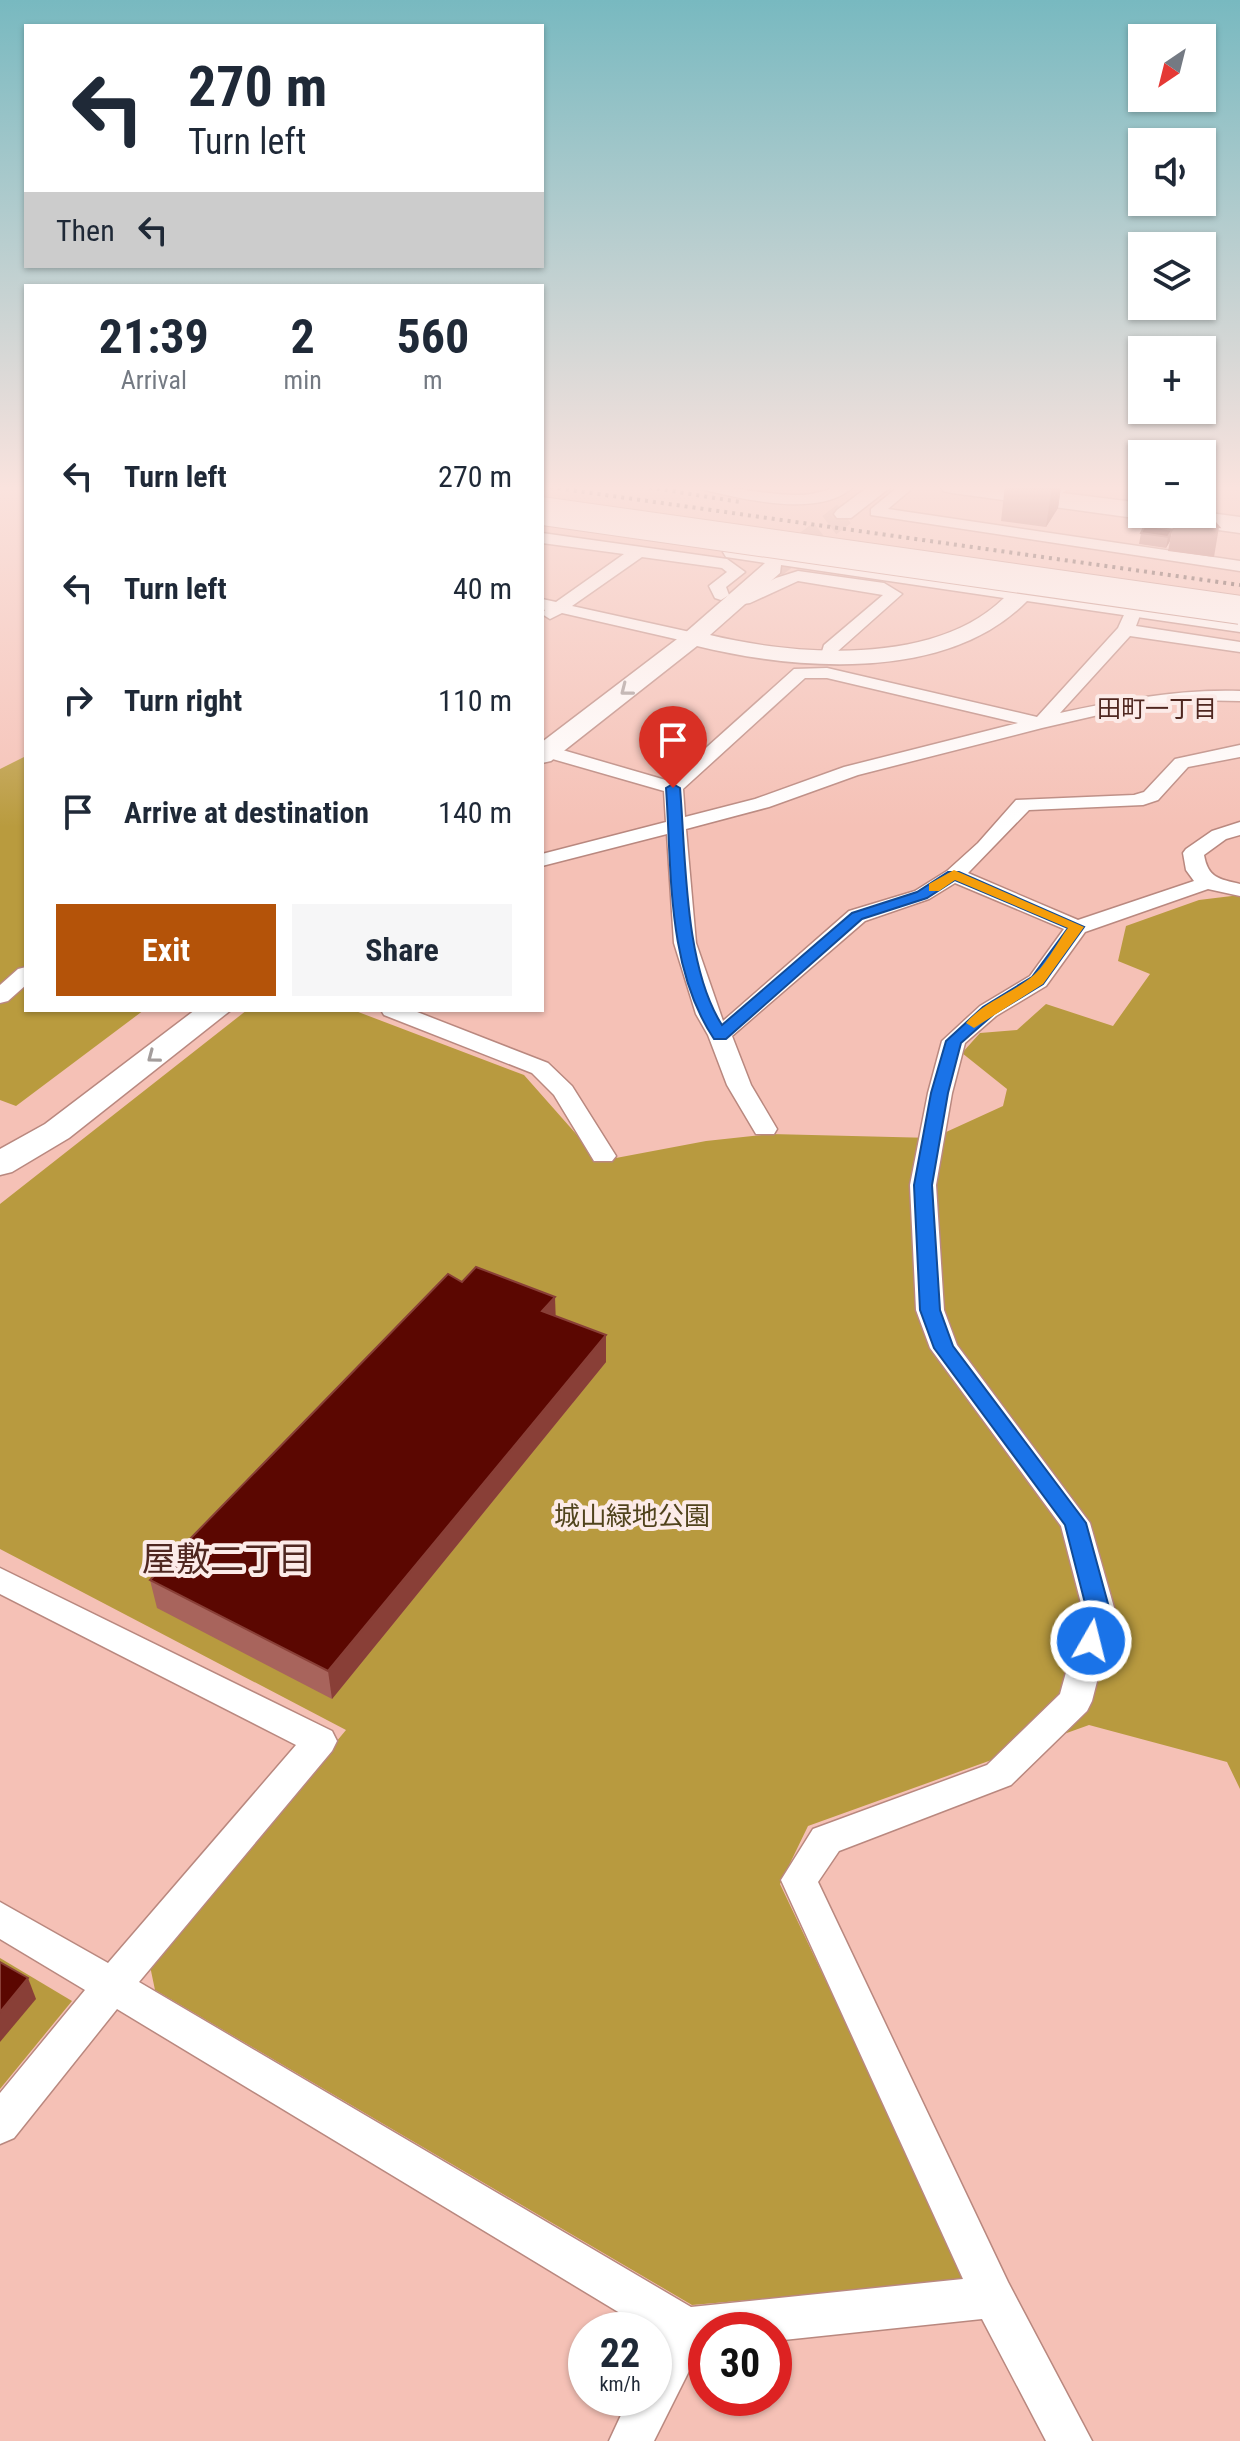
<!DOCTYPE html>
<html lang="en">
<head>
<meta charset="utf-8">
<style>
  :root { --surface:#fff; --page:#f6f6f7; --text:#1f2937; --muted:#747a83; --accent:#b45309 }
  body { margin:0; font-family:"Roboto Condensed","Noto Sans JP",sans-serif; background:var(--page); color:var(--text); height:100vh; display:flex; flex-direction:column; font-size:30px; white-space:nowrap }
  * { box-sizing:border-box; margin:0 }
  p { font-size:26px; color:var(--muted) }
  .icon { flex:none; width:44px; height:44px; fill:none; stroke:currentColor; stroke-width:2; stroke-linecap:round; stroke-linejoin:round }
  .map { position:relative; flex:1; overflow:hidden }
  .drawer { position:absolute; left:24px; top:284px; width:520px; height:728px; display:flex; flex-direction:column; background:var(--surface); border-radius:0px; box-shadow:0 2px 6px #0004 }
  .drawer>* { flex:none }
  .banner { position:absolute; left:24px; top:24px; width:520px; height:244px; border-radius:0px; box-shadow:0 2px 6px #0004; background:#fff; color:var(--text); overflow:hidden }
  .needle { width:52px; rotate:215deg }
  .buttons { position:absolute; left:1128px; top:24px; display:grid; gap:16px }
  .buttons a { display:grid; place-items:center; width:88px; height:88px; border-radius:0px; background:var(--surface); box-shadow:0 2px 6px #0004; font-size:40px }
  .speed { position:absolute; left:568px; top:2312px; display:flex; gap:16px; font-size:40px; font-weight:700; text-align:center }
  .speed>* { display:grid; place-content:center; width:104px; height:104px; border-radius:50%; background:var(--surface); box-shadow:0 2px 6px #0004; line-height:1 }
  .speed small { font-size:20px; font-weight:400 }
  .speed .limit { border:12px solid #d22; background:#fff; color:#111 }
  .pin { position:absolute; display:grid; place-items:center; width:68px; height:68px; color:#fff; margin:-82px -34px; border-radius:50% 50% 50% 0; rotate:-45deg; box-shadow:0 0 8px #0007 }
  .pin .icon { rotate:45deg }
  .me { position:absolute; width:88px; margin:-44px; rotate:8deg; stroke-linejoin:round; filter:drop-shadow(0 0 6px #0008) }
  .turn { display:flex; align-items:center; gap:28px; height:168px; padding:0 32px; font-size:36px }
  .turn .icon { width:104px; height:104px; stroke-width:2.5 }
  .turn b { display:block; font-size:56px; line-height:68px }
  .then { display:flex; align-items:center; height:76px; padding:0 32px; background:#0003; gap:16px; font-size:30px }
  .eta { display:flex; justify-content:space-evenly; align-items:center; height:136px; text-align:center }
  .eta b { font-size:48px; font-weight:700; line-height:56px }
  .action { display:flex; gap:16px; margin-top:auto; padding:16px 32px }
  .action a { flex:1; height:92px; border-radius:0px; background:var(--accent); color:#fff; font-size:32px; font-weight:700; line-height:92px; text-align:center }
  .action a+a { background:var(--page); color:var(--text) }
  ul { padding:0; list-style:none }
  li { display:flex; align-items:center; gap:24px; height:112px; padding:0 32px }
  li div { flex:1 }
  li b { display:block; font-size:30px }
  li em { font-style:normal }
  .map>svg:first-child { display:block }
</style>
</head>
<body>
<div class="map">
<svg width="1240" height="2441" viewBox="0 0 1240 2441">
  <rect width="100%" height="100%" fill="#f5c1b6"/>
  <g fill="#b89a3f">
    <polygon points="1240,895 1240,1789 1227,1762 1089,1725 808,1826 780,1884 968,2281 692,2305 155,1990 150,1966 346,1730 0,1549 0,1204 247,1010 353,1010 524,1075 600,1161 706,1141 771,1134 933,1138 1003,1106 1007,1089 962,1053 980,1033 1017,1030 1046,1004 1113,1026 1150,974 1118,961 1126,926 1199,900"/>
    <polygon points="0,1958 72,2001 0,2089"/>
  </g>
  <polygon fill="#b99b3e" points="26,756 26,1010 144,1010 16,1106 0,1100 0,769"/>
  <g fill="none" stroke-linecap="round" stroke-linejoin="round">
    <polyline stroke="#d4a59c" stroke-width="23" stroke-dasharray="23 11" stroke-linecap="butt" points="775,566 844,514"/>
    <defs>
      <g id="street">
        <path d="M 699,486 C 733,486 765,495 799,495 C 819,495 835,485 854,486 C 822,519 741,499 701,489 Z"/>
        <polygon points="899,486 915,486 888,509 1240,561 1240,571 871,515 871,509"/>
        <polygon points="1057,486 1073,486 1059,495 1052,491"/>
        <polygon points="542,533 727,559 745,572 726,587 729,595 721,600 715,598 709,586 727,572 722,568 642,557 572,606 699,634 701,638 699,642 693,643 562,613 550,619 542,614 545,610 542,609 542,599 556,602 624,554 542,543"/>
        <polygon points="798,571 884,583 902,594 838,651 835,662 829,663 820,658 824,645 883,595 798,581 750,603 730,606 728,603 776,578"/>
        <path d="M 1134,605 L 1142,610 L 1136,626 L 1240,642 L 1240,652 L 1130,636 L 1060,713 C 1120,700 1178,689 1240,691 L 1240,701 L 1190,700 L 1120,710 L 1042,728 L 858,775 L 769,807 L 686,829 L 696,943 L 723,1021 L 849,911 L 915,891 L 947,871 L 978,843 L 1016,800 L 1134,795 L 1144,792 L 1175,759 L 1240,745 L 1240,757 L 1188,767 L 1158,800 L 1143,805 L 1029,810 L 968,873 L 1078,920 L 1194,881 L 1186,870 L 1183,853 L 1186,849 L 1212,831 L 1240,822 L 1240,835 L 1226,839 L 1204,855 C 1208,878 1219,879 1240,884 L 1240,896 L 1208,889 L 1085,932 L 1046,986 L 996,1016 L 965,1043 L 952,1093 L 936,1185 L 944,1310 L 957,1345 L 1090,1523 L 1115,1611 L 1092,1701 L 1087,1711 L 1011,1785 L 839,1851 L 818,1882 L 1008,2282 L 1092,2441 L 1046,2441 L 982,2319 L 774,2341 L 774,2330 L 706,2330 L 706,2349 L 700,2349 L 654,2441 L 609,2441 L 629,2398 L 654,2398 L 654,2348 L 660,2337 L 654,2330 L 648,2330 L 117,2009 L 14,2138 L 0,2144 L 0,2093 L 85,1990 L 0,1939 L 0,1902 L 108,1963 L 296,1745 L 0,1594 L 0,1568 L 332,1731 L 337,1741 L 332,1751 L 139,1982 L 691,2307 L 963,2279 L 781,1880 L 813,1829 L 987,1765 L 1060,1694 L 1083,1611 L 1061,1526 L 930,1348 L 916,1310 L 910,1185 L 928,1093 L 942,1041 L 980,1006 L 1030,976 L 1064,929 L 955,883 L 929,899 L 865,921 L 732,1036 L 751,1085 L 777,1129 L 774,1134 L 756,1134 L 727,1085 L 708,1035 L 696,1014 L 674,943 L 667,834 L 542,866 L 542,854 L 666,822 L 664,791 L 542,756 L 542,744 L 669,781 L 794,669 L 827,668 L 1037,717 L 1118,628 L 1128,606 ZM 805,678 L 827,678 L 1018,723 L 844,767 L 755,799 L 685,817 L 683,789 Z"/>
        <polygon points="26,967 26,985 8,1001 0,1003 0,985 18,969"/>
        <polygon points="381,1010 412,1010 548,1063 572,1086 616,1156 612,1161 594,1161 554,1095 532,1073 384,1015"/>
      </g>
      <g id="secondary">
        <polygon points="869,486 892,486 851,518 837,518 834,514 837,510"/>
        <path d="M 734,545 L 1240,618 L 1240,632 L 1027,601 C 948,682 799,671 697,646 L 551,761 L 542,763 L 542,742 L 685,633 L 765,563 L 726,557 L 723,552 L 726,547 ZM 781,565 L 1004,598 C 935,666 797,656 710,635 L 780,573 Z"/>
        <polygon points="195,1010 231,1010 69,1138 12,1172 0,1175 0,1149 45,1124"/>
      </g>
      <polygon id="highway" points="940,486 1007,486 1142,503 1142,514 1202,512 1240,517 1240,533 1161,522 1150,517 1142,519 952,493 943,491"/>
    </defs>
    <use href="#street" stroke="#b9887f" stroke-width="3"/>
    <use href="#secondary" stroke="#b9887f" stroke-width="3"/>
    <use href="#highway" stroke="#b9887f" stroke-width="3"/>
    <use href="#street" fill="#fff" fill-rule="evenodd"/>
    <use href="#secondary" fill="#fff" fill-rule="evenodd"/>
    <use href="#highway" fill="#fff" fill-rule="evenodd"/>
    <g stroke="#36211d" stroke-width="4" stroke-dasharray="3 5" stroke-linecap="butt">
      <polyline points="542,486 1240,585"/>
      <polyline points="641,486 740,502"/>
    </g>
    <defs>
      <polyline id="highway-bridge" points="542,511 1240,610"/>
    </defs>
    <use href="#highway-bridge" stroke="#b9887f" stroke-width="30" stroke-linecap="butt"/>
    <use href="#highway-bridge" stroke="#fff" stroke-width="28"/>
  </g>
  <g fill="#a8645c">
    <polygon points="1005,486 1061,486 1058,508 1046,527 1001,521"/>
    <polygon points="1174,522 1219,527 1214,557 1168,551"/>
    <polygon points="1172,530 1170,541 1166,548 1139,544 1141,533"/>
    <polygon points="462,1282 555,1297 555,1316 606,1335 606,1362 332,1699 157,1608 150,1580"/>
  </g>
  <g fill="#893f37">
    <polygon points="1052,486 1061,486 1058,508 1046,527"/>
    <polygon points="1172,530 1170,541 1166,548 1168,537"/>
    <polygon points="555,1297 556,1325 542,1311"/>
    <polygon points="606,1335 606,1362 332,1699 328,1671"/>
    <polygon points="28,1978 36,1999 0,2042 0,2012"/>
  </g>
  <g fill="#5b0701" stroke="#893f37" stroke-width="2">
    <polygon points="1202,512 1206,512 1219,527 1174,522 1178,514 1202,514"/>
    <polygon points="1145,525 1172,530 1168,537 1141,533"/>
    <polygon points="476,1267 555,1297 542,1311 606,1335 328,1671 150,1580 448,1274 462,1282"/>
    <polygon points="0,1962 28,1978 0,2012"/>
  </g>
  <defs><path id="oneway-chevron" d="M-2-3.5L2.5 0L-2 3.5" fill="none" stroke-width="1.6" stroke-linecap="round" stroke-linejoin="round" transform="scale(2)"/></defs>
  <g stroke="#a39d9c">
    <use href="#oneway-chevron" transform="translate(626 690) rotate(142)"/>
    <use href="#oneway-chevron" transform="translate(153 1057) rotate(143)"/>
  </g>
  <linearGradient id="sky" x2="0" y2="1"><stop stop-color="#78b9c0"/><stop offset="0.59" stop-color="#fae3de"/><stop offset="1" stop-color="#fae3de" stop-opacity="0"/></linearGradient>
  <rect width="1240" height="827" fill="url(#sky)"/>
  <path fill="#1a73e8" stroke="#114b97" stroke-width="2" d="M 673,784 L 680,788 C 686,857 684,966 722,1025 L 852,913 L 917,892 L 948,872 L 959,872 L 1084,927 L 1043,984 L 994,1014 L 961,1043 L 948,1093 L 932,1185 L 940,1310 L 953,1346 L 1086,1523 L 1110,1611 L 1099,1647 L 1091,1650 L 1083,1647 L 1079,1641 L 1087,1611 L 1065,1525 L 934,1348 L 920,1310 L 914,1185 L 931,1093 L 946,1041 L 983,1007 L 1032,977 L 1068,928 L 955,880 L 927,898 L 862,919 L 726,1039 L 714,1039 C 666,967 672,870 666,788 Z"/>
  <path fill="#f59e0b" d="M 954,870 L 1084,927 L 1043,984 L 974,1028 L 966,1023 C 983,1003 1008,995 1029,979 C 1045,968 1056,944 1068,928 L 955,880 L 939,891 L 929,891 L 929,884 Z"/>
  <g text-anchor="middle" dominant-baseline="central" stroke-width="8" stroke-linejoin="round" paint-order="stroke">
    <g font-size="24" fill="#4f2720" stroke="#fcebe8">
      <text x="1157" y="709">田町一丁目</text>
    </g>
    <g font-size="26" fill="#50431c" stroke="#fcebe8">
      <text x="632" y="1516">城山緑地公園</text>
    </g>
    <g font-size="34" fill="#4f2720" stroke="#fcebe8">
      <text x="227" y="1559">屋敷二丁目</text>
    </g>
  </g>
</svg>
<div class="buttons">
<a><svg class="needle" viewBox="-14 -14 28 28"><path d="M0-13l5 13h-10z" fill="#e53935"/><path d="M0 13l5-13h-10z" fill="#747a83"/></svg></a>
<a><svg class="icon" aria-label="sound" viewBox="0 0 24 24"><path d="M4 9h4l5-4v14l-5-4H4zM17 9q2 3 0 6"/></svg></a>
<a><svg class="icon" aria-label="layers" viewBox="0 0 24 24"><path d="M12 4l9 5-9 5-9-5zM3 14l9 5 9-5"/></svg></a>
<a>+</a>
<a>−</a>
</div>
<div class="speed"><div>22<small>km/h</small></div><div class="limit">30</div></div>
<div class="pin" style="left:673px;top:788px;background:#d93025"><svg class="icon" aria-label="arrive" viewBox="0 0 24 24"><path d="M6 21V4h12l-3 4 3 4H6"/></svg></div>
<svg class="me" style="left:1091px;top:1641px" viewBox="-20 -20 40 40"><circle r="17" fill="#1a73e8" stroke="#fff" stroke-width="3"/><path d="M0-11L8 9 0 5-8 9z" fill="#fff"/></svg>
<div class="banner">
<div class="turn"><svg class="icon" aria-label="left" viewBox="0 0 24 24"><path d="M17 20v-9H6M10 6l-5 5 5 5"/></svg><div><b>270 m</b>Turn left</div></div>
<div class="then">Then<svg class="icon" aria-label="left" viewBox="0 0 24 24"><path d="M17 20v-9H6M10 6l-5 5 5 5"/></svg></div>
</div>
<section class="drawer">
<div class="eta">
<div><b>21:39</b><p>Arrival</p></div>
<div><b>2</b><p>min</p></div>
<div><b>560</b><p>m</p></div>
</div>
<ul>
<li><svg class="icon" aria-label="left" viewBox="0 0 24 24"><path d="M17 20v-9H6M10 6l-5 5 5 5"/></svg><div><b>Turn left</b></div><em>270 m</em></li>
<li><svg class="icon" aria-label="left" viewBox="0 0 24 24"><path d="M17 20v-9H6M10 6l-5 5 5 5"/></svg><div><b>Turn left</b></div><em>40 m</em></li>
<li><svg class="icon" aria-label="right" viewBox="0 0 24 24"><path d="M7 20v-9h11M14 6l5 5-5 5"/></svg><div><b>Turn right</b></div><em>110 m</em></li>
<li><svg class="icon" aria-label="arrive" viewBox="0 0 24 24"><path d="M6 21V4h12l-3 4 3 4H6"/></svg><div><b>Arrive at destination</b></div><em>140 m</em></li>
</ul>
<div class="action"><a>Exit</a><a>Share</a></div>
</section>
</div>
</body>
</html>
